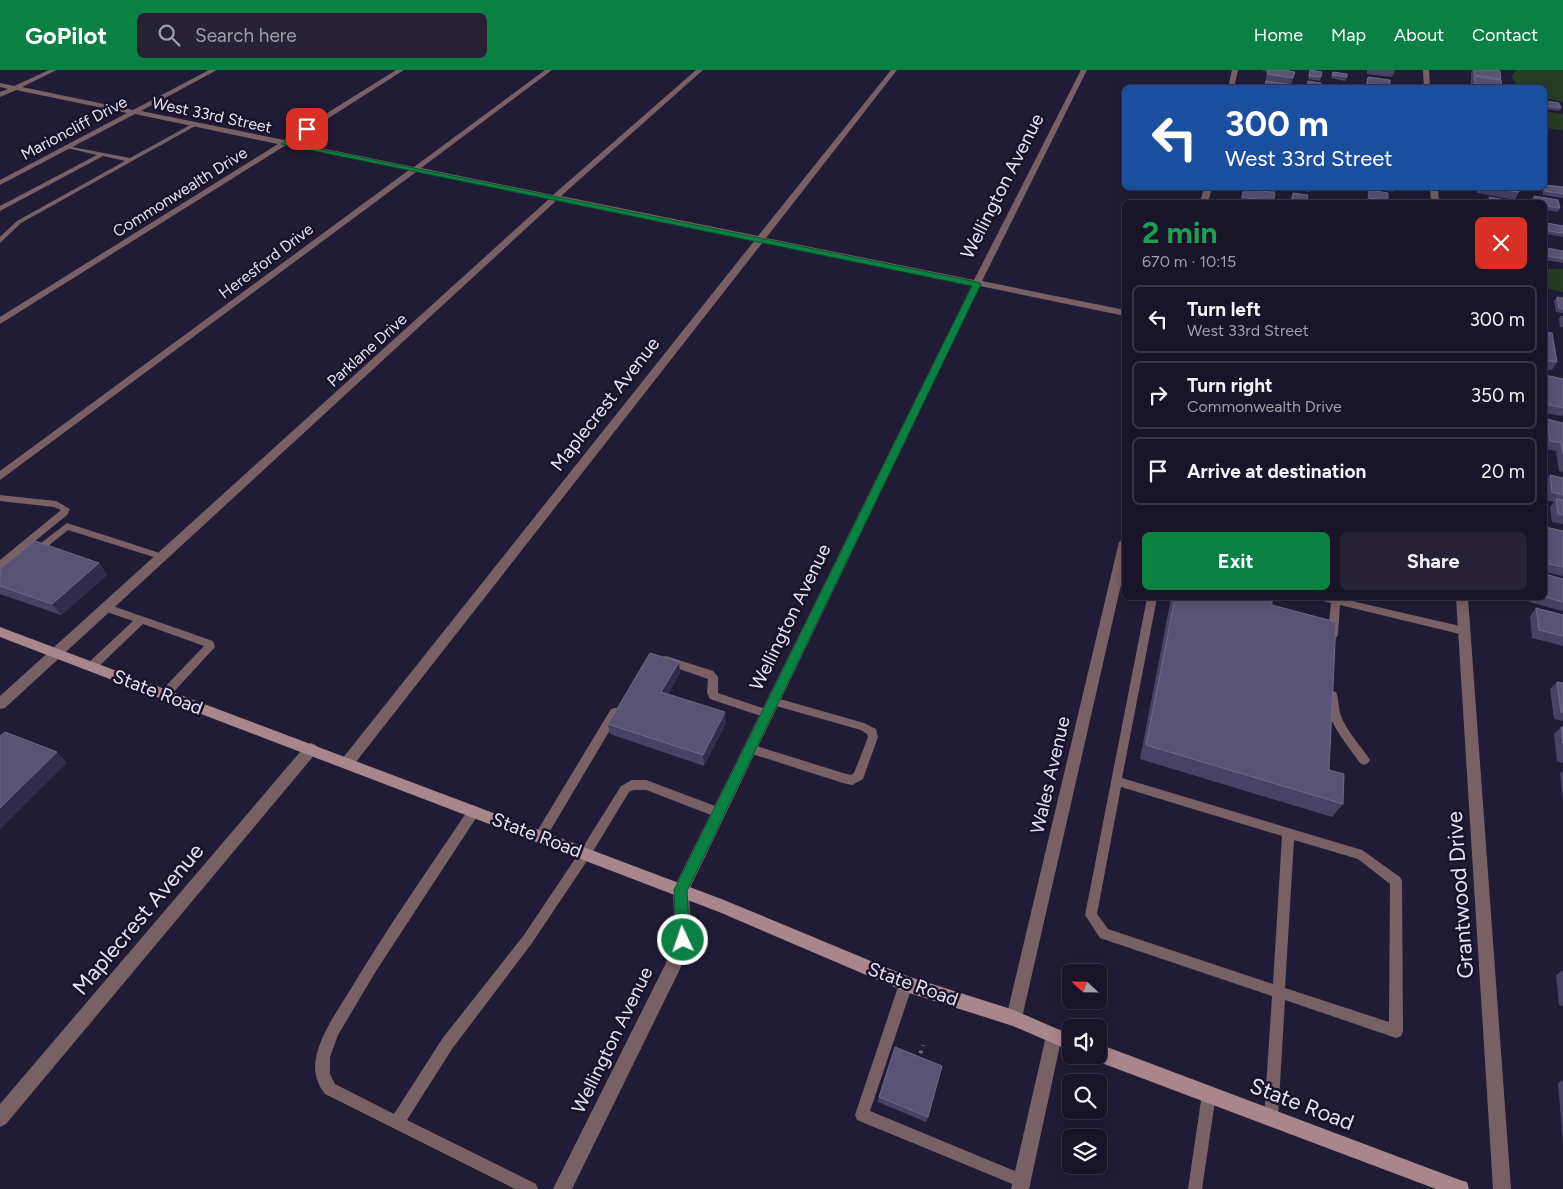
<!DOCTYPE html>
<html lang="en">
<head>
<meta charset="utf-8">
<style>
  :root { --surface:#191528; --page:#262234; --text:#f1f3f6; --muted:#9f9fa8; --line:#373445; --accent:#0b8043 }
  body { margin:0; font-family:Figtree,sans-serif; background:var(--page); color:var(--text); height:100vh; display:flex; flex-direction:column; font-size:19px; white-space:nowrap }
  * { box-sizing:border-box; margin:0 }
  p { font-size:16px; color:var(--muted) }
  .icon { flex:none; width:28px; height:28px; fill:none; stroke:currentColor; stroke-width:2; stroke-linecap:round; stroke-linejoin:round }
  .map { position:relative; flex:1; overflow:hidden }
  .sheet { position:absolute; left:1122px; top:130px; width:425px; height:400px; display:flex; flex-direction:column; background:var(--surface); border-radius:8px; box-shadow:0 2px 12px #0003,0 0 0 1px var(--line) }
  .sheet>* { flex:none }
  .guide { position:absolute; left:1122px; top:15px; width:425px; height:105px; border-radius:8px; box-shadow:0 2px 12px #0003,0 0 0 1px var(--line); background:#1a4fa0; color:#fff; overflow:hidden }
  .needle { width:32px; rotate:292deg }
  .fabs { position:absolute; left:1062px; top:894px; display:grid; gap:10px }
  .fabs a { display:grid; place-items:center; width:45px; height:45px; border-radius:8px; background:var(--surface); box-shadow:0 2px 12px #0003,0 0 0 1px var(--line); font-size:25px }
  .pin { position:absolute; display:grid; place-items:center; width:42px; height:42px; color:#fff; margin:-21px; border-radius:10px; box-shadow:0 2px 8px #0006 }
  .me { position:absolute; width:55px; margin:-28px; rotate:357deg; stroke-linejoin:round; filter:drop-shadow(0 0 4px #0008) }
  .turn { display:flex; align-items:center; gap:18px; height:105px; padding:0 20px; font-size:22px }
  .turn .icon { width:65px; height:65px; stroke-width:2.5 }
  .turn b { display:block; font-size:35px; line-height:42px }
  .round { display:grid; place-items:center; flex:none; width:52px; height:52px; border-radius:8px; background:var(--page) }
  .overview { display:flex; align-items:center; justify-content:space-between; height:85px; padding:0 20px }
  h1 { font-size:30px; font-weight:700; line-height:38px; color:#1e9e55 }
  .action { display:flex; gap:10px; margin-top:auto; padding:10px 20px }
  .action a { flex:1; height:58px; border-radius:8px; background:var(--accent); color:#fff; font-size:20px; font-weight:700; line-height:58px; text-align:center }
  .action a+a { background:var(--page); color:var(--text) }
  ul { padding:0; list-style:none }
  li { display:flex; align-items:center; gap:15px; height:68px; margin:0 10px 8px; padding:0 10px; border:2px solid var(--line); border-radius:8px }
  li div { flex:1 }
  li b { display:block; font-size:19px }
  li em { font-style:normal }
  header { display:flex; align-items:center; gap:30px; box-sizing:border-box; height:70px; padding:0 25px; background:var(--accent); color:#fff }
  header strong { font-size:24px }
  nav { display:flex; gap:28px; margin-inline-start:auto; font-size:18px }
  .search { width:350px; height:45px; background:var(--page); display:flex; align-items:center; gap:12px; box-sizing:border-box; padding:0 18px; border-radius:8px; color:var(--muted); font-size:19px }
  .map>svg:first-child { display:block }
</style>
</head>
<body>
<header>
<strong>GoPilot</strong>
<div class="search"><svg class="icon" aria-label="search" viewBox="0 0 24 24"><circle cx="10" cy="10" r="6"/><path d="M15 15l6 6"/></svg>Search here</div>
<nav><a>Home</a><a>Map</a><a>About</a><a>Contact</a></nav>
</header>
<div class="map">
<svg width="1563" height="1119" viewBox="0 0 1563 1119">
  <rect width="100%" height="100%" fill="#211c35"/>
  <g fill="#283c25">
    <polygon points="1516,0 1563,0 1563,32 1545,28 1545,18 1518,17 1511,7"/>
    <polygon points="1545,41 1563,44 1563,60 1545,58"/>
    <polygon points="1545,199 1563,199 1563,222 1545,218"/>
  </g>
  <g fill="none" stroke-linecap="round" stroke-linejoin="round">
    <polyline stroke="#68647a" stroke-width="4" stroke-dasharray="3 5" stroke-linecap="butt" points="918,991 923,975"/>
    <g fill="#776165" fill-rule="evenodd">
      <polygon points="192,54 197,55 21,153 0,173 0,167 17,151 125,91 103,86 0,141 0,136 97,85 67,78 67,76 130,88"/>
      <polygon points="0,425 56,431 70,439 67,445 3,497 0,498 0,490 61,440 54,437 0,431"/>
      <polygon points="67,453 166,485 168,487 163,490 68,460 38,484 32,484 30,482 32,480"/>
      <path d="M 1147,528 L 1157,528 L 1122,708 L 1362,780 L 1400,807 L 1402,811 L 1403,961 L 1401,966 L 1396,968 L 1285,930 L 1278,1048 L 1276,1053 L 1271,1055 L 1266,1053 L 1264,1048 L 1272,926 L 1100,868 L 1085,845 ZM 1121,717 L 1282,766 L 1273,914 L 1108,859 L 1097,844 ZM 1294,770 L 1358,789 L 1390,814 L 1389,952 L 1285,918 Z"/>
      <polygon points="1321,528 1339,528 1464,557 1468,558 1469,561 1468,564 1464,565 1340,535 1338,564 1337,567 1329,567 1328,564 1331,533 1323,531"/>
      <polygon points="107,534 213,571 215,577 169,627 161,627 160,624 161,621 204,576 143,554 95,600 87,600 86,597 87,594 133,551 104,541 102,538"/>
      <polygon points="666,586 713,601 718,607 718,623 771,641 772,644 771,647 767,648 710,629 707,623 708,609 662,593 661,590 662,587"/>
      <path d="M 1332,621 L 1336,622 C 1339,629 1338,638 1341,646 C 1347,661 1359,674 1368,687 L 1370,690 L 1368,693 L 1364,695 L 1360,693 C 1349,677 1319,643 1328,622 Z"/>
      <polygon points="773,627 864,653 876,659 878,667 863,709 852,715 843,713 746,682 744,679 746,676 750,674 843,703 851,705 854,703 868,667 867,664 861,660 769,634 768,631 769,628"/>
      <polygon points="615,638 619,639 620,642 619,645 544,771 540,772 536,771 534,767 536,763 611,639"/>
      <path d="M 632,710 L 646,710 L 723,739 L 725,743 L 723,747 L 719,748 L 646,720 L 634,720 L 629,722 L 589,788 L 532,873 L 452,979 L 407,1050 L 536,1114 L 538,1119 L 515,1119 L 325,1024 C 317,1014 313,1001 316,988 C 321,962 339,939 352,917 C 389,855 430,797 470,737 L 474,736 L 478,737 L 480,741 L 478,745 L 376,901 L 338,965 L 330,987 L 330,1004 L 335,1014 L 394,1044 L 442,969 L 524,865 L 581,780 L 621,716 Z"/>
      <polygon points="906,908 911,909 913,914 870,1041 1027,1106 1029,1111 1027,1116 1022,1118 857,1050 855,1045 899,914 901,909"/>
      <polygon points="1209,1017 1214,1019 1216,1024 1202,1119 1188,1119 1202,1024 1204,1019"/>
    </g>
    <g fill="#776165" fill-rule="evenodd">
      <polygon points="49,0 57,0 22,17 133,40 209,0 217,0 141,41 284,70 396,0 404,0 291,72 414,97 545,0 552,0 421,98 553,125 696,0 703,0 561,126 758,166 891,0 897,0 766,168 974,210 1081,0 1087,0 982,211 1125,240 1125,246 980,216 689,820 691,870 680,899 572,1119 553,1119 665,895 675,870 673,820 972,215 763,172 352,697 347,699 342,697 340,693 342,689 755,170 557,130 5,638 0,639 0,626 549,129 416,102 0,410 0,401 409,100 286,75 0,254 0,247 278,74 135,44 0,115 0,110 127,43 16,20 0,27 0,22 8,19 0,17 0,13 14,16"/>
      <polygon points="1232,0 1238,0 1234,18 1228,18"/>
      <polygon points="1204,118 1212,118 1208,132 1200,132"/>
      <polygon points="1125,468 1125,497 1022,948 1020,954 1014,956 1008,954 1006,948 1119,472"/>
      <polygon points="311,673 316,675 318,679 316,683 6,1054 0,1057 0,1034 306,675"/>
      <polygon points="1054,958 1060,960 1062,966 1029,1119 1011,1119 1046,966 1048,960"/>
    </g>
    <g fill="#776165" fill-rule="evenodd">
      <polygon points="1423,0 1429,0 1430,18 1424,18"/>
      <polygon points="1430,118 1438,118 1439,132 1431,132"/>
      <polygon points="1456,528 1468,528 1511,1119 1493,1119"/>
    </g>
    <g fill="#a9858c" fill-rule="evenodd">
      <polygon points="0,557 724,830 907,906 1014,940 1071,965 1071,981 1013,956 906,922 719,842 0,567"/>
      <polygon points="1099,974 1460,1110 1467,1112 1469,1119 1436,1119 1099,992 1093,989 1091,985 1099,985"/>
    </g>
  </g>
  <g fill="#494267">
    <polygon points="1263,0 1291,0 1290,1 1293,8 1291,15 1291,18 1264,18 1267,2 1263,1"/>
    <polygon points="1310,0 1321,7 1320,11 1308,9"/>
    <polygon points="1367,0 1395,0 1395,1 1392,7 1367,4"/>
    <polygon points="1472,0 1492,0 1501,9 1501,10 1502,17 1471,18 1471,4"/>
    <polygon points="1333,2 1347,7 1345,11 1331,8"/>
    <polygon points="1368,7 1390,17 1389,18 1366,17 1367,11"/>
    <polygon points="1546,31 1561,38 1559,41 1545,39 1545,33"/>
    <polygon points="1563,117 1563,128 1543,125 1542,118"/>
    <polygon points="1244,118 1276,118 1273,132 1240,132"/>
    <polygon points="1291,118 1311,118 1310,122 1291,119"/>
    <polygon points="1328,118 1345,118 1343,121"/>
    <polygon points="1368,118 1395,118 1393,122"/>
    <polygon points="1477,118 1518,118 1519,122 1515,130 1477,123"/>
    <polygon points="1369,120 1388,131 1387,132 1367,132 1368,124"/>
    <polygon points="1293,123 1307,131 1307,132 1290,132"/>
    <polygon points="1534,126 1560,138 1558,142 1545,140 1545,132 1532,132 1532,129"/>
    <polygon points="1547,153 1563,156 1563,167 1546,164 1545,157"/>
    <polygon points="1547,178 1563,181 1563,193 1546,190 1545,181"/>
    <polygon points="1557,227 1563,228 1563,243 1556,242 1554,231"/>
    <polygon points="1561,246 1563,246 1563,257 1560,257 1559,249"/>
    <polygon points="1545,262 1557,292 1552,300 1545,299"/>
    <polygon points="1545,305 1563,309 1563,344 1562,346 1545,343"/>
    <polygon points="1547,349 1563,353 1563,402 1559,401 1556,381 1545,379 1545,352"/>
    <polygon points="1550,405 1563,408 1563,454 1552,452 1550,437 1554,432 1547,430 1545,412"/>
    <polygon points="1545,457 1563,461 1563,506 1545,502"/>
    <polygon points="99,493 107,505 61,545 0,524 0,499"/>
    <polygon points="1563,509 1563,541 1529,532 1528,528 1545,528"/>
    <polygon points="1171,528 1258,528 1272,535 1329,700 1343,734 1332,747 1140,689"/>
    <polygon points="1536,538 1563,545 1563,576 1532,568 1530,546"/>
    <polygon points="679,592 680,603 668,624 726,653 704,696 610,664 608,654"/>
    <polygon points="1557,612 1563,613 1563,651 1554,649 1550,619"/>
    <polygon points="1561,657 1563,657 1563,693 1557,691 1554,664"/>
    <polygon points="1563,701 1563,731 1560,704"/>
    <polygon points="1563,900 1563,936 1559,935 1556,905"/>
    <polygon points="1563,1010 1563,1074 1558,1013"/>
    <polygon points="879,1027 928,1047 926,1052 878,1032"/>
  </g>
  <g fill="#322c4c">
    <polygon points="99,493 107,505 61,545 52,534"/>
    <polygon points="679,592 680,603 663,633 661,622"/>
    <polygon points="725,642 726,653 704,696 703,685"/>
    <polygon points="57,682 67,693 0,759 0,738"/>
  </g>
  <g fill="#595376" stroke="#6f6a89">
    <polygon points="1268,0 1282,0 1295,2 1293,8 1267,4"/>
    <polygon points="1310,0 1322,2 1321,7 1309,6"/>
    <polygon points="1474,0 1492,0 1500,1 1501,9 1475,5"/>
    <polygon points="1333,2 1347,4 1347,7 1332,5"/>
    <polygon points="1474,6 1501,10 1502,17 1475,14"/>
    <polygon points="1368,7 1390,10 1390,17 1367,14"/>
    <polygon points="1266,11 1292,15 1291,18 1265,17"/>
    <polygon points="1308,11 1321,13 1321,18 1307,16"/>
    <polygon points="1368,16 1379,18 1368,18"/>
    <polygon points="1546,31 1559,33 1561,38 1547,36"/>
    <polygon points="1545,73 1546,73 1547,80 1545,80"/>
    <polygon points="1545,115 1563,117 1563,124 1545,121 1544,118 1545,118"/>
    <polygon points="1244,118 1275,123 1273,132 1242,127"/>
    <polygon points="1488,118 1518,118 1519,122"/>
    <polygon points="1369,120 1388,123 1388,131 1369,128"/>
    <polygon points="1293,123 1308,125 1307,131 1292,129"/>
    <polygon points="1534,126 1558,130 1560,138 1545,136 1545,132 1535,132"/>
    <polygon points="1489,127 1517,132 1490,132"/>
    <polygon points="1547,153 1563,156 1563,163 1549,161"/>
    <polygon points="1547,178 1563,181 1563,189 1548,186"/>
    <polygon points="1557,227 1563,228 1563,239 1559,238"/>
    <polygon points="1545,262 1552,263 1557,292 1545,290"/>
    <polygon points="1545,305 1563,309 1563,338 1545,334"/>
    <polygon points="1547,349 1563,353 1563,384 1561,373 1550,371"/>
    <polygon points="1550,405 1563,408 1563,425 1552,422"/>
    <polygon points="1556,429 1563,430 1563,445 1558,444"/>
    <polygon points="1545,457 1563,461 1563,497 1545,493"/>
    <polygon points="35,471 99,493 52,534 0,516 0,499"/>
    <polygon points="1545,504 1563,509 1563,532 1545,527"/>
    <polygon points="1175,528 1258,528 1272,531 1272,535 1336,552 1329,700 1344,704 1343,734 1146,675"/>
    <polygon points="1536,538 1563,545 1563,566 1539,560"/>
    <polygon points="650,583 679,592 661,622 725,642 703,685 608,654"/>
    <polygon points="1557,612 1563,613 1563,642 1561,642"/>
    <polygon points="1561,657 1563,657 1563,673"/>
    <polygon points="5,662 57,682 0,738 0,666"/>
    <polygon points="895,977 942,996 928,1047 879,1027"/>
  </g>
  <polygon fill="#0b8043" stroke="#07532c" points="307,57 310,57 310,60 290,73 977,212 981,214 687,821 690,870 688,875 683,877 678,875 676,870 674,820 972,216 281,74"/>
  <g text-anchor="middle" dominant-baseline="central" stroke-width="5" stroke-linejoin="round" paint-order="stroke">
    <g font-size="16" fill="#e4e2f3" stroke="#18132b">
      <text transform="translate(212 45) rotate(12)">West 33rd Street</text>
      <text transform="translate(74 58) rotate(-28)">Marioncliff Drive</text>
      <text transform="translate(180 122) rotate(-32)">Commonwealth Drive</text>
      <text transform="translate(266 191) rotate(-37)">Heresford Drive</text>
      <text transform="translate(367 280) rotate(-42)">Parklane Drive</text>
    </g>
    <g font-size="19" fill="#e4e2f3" stroke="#18132b">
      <text transform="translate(1002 116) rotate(-63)">Wellington Avenue</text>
      <text transform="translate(605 334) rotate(-52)">Maplecrest Avenue</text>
      <text transform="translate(790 547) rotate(-64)">Wellington Avenue</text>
      <text transform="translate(158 622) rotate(21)">State Road</text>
      <text transform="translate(1050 705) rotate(-77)">Wales Avenue</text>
      <text transform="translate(537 765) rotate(21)">State Road</text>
      <text transform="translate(913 914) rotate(20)">State Road</text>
      <text transform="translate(612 970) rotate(-64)">Wellington Avenue</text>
    </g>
    <g font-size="22" fill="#e4e2f3" stroke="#18132b">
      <text transform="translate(1460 825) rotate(-94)">Grantwood Drive</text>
      <text transform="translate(138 849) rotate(-50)">Maplecrest Avenue</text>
      <text transform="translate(1302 1034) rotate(21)">State Road</text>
    </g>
  </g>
</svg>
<div class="fabs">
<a><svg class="needle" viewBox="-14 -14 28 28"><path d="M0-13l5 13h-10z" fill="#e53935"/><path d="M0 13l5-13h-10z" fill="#9f9fa8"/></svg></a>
<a><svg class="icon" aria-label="sound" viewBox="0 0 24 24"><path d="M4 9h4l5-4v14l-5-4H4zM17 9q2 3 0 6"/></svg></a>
<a><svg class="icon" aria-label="search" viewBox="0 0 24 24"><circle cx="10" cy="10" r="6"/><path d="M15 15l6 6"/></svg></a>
<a><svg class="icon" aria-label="layers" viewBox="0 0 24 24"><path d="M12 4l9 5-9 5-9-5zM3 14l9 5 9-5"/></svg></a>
</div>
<div class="pin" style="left:307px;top:59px;background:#d93025"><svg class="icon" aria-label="arrive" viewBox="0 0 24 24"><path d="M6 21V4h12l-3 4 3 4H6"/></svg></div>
<svg class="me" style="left:683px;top:870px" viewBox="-20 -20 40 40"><circle r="17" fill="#0b8043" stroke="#fff" stroke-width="3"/><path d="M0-11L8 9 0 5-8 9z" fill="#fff"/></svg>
<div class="guide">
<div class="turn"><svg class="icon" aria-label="left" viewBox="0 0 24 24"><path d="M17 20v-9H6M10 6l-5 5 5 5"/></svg><div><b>300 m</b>West 33rd Street</div></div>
</div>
<section class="sheet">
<div class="overview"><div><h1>2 min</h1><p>670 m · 10:15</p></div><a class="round" style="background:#d93025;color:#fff"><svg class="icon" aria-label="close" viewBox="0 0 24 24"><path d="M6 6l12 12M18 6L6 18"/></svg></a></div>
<ul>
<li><svg class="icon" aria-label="left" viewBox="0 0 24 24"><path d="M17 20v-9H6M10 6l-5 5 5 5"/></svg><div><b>Turn left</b><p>West 33rd Street</p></div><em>300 m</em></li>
<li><svg class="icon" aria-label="right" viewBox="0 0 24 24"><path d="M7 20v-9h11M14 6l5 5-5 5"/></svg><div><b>Turn right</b><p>Commonwealth Drive</p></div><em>350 m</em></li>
<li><svg class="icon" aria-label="arrive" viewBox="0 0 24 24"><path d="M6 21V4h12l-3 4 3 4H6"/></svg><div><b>Arrive at destination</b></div><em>20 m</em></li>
</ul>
<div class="action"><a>Exit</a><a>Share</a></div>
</section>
</div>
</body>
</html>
